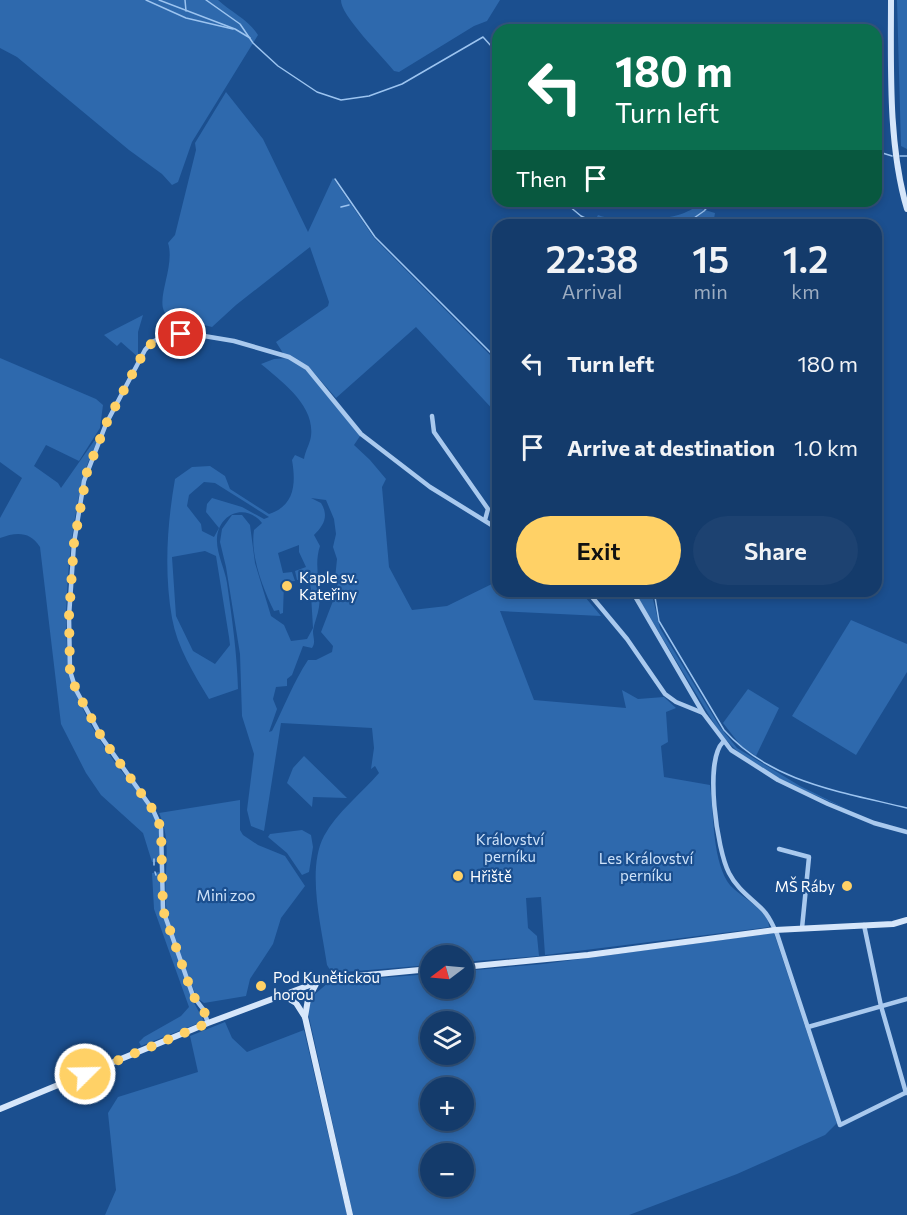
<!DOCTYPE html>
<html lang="en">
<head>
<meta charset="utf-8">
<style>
  :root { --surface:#143b6b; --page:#1d4271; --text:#f1f3f6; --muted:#9dadc1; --line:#33557e; --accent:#ffd166 }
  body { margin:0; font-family:Commissioner,sans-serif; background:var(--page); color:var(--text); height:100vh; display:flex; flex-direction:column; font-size:22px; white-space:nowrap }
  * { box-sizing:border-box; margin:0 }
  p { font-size:20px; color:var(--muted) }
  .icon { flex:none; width:33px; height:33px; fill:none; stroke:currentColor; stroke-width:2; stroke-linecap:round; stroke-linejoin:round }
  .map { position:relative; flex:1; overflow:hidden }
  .details { position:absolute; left:492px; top:219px; width:390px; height:378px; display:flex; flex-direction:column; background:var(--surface); border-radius:18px; box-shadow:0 3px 9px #0003,0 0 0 2px var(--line) }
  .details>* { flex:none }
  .hud { position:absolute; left:492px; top:24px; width:390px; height:183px; border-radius:18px; box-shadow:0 3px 9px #0003,0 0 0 2px var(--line); background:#0b6e4f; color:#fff; overflow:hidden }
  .needle { width:39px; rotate:254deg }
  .fabs { position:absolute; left:420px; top:945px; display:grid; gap:12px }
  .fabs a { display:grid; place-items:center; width:54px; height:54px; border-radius:50%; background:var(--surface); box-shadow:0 3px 9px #0003,0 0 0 2px var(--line); font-size:30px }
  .pin { position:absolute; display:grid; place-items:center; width:51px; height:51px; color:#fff; margin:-26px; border:3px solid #fff; border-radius:50%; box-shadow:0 2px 6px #0007 }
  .me { position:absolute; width:66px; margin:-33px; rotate:67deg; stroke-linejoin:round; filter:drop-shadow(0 0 4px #0008) }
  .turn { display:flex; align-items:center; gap:21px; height:126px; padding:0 24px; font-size:27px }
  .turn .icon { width:78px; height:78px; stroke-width:2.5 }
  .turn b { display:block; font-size:42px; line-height:51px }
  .then { display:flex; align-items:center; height:57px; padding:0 24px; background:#0003; gap:12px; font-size:22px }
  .eta { display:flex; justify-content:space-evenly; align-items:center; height:102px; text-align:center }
  .eta b { font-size:36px; font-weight:600; line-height:42px }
  .action { display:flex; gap:12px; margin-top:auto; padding:12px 24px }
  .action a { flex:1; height:69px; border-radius:36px; background:var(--accent); color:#111; font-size:24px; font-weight:600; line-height:69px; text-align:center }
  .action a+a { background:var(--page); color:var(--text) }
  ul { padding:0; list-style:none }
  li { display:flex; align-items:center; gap:18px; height:84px; padding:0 24px }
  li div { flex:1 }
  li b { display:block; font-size:22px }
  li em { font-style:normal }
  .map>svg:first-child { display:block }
</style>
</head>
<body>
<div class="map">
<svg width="907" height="1215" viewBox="0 0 907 1215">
  <rect width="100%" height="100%" fill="#1b4f8f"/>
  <g fill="#2e69ad" fill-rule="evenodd">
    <path d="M 0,0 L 218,0 C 232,13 248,19 258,35 L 192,142 L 178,182 L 172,185 L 162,174 L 129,150 L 17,57 L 0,48 Z"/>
    <path d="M 341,0 L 500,0 L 487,21 L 474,26 L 399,72 L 394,71 C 383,57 340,15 341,0 Z"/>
    <polygon points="897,0 907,0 907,149 901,146"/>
    <path d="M 226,92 L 263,139 L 308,232 L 333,178 L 374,238 L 498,363 L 498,415 L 416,327 L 336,398 L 308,366 L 283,353 L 276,342 L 328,306 L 329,302 L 310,247 L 236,305 L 212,327 L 168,316 C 152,304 176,268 168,243 L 175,235 L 196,150 L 195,143 Z"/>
    <path d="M 695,207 L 715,213 L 713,225 L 593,225 L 598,215 C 620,224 676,222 695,207 Z"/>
    <polygon points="143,315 138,332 138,357 121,342 117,346 104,335"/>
    <path d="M 0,358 L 96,399 L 103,405 L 100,428 L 79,461 L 46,445 L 34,466 L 58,483 L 61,488 L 94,441 L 97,441 C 93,452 87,463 84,475 C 70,524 57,644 75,691 C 84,713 96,735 110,755 C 125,779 153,803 159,831 C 161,840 160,853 158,862 L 152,862 L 143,833 L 101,795 L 86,773 L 61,724 L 40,547 C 30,531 16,532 0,538 L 0,518 L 22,478 L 0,462 Z"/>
    <path d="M 288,358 C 313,369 345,413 360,436 L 354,445 L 370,460 L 386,479 L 382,487 L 389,567 L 412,610 L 447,606 L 498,581 L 498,591 L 580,591 L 601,616 L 500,611 L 534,700 L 626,708 L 622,690 L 638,699 L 664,697 L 676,708 L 666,712 L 668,742 L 661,746 L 664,777 L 710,785 C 714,814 712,855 727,881 C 736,896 769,908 769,927 L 545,955 L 541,897 L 526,898 L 528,928 L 537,936 L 539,956 L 464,962 L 464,956 L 430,956 L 430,965 L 332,973 L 327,965 C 322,929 306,870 324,836 C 337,812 361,794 379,773 L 375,766 L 371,769 L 374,748 L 372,728 L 281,723 L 264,831 L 251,826 L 247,810 L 254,754 L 242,716 L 240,654 L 226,567 L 220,542 L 222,529 L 232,515 L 242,515 L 250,525 L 255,563 L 271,616 L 284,625 L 291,641 L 307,639 L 313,628 L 310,578 L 297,580 L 295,571 L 306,567 L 299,552 L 299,545 L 278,553 L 283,573 L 292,572 L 295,581 L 284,582 L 283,613 L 280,614 L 279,610 L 274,611 C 263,589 250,555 254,530 L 262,523 C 246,503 219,513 217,538 C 216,553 225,569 227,583 C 232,618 237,653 238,689 L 209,699 C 194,674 177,647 172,618 C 164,572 167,525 175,479 L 192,467 L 210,466 L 225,476 L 230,489 L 269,514 C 295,506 296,483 292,460 L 295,455 L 304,459 C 305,451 310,444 311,436 C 315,405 281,381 261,364 L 274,359 ZM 204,482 L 215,483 L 269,517 L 264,519 L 242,507 L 212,498 L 207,504 L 206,512 L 219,528 L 214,537 L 202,531 L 201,524 L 187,506 L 189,495 ZM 311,498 L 326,500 L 334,519 L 336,534 L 333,547 L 337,559 L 335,579 L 338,588 L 321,632 L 333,646 L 332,652 L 316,660 L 308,660 C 293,683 285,705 272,731 L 269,732 L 277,709 L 273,699 L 276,687 L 287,686 L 287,679 L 292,675 L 303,646 L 312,648 C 316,642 313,638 313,631 C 314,623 318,615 319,607 C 322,586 313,567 320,546 L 314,535 C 324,525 329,516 321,503 ZM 205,551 L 216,556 L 229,637 L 230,645 L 215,664 L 193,651 L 176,616 L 172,557 Z"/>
    <polygon points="634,591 651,591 660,628 720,727 737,748 800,786 849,810 783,781 740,754 721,735"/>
    <polygon points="851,620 907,644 907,672 856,755 792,716"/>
    <polygon points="748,689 779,708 756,756 741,746 723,723"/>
    <polygon points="304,756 347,798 313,797 312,807 287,783 293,768"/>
    <path d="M 240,800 L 240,830 L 243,835 L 258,845 L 285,856 L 305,886 L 281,918 L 273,944 L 250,979 L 246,996 L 204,1003 L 197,998 C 188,975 168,927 166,905 C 163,873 173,843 159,813 Z"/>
    <polygon points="302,830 311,835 313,847 309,872 302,875 287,853 268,837 270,834"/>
    <polygon points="160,872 161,904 193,1001 204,1021 141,1046 139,1042 144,1037 181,1016 189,1007 154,909 152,873"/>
    <path d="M 774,933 L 837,1123 L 825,1135 L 737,1174 L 629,1215 L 353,1215 L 307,1008 L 315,994 L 329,982 L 430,974 L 430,988 L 464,988 L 464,971 L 543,964 ZM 430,1022 L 464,1022 L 464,1054 L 430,1054 ZM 430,1088 L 464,1088 L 464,1120 L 430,1120 ZM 430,1154 L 464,1154 L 464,1186 L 430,1186 Z"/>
    <polygon points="225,1022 232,1038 247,1052 304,1030 347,1215 105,1215 116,1190 108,1113 118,1097 198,1072 190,1036"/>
  </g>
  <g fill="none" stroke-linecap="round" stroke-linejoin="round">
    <g stroke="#9cc4f0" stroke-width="1.5">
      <polyline points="146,0 186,18 233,29"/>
      <polyline points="159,0 235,29 250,38"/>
      <polyline points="185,0 186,11"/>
      <polyline points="206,0 240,24 253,43 278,66 317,92 341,100 369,96 402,84 483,37 492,47 498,74"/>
      <polyline points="876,151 892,156"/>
      <polyline points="900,156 907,156"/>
      <polyline points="335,179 375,237 498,360"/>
      <polyline points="563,201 581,216 600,225"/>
      <polyline points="341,207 349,205"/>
      <polyline points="684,225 704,211 713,201"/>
      <path d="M 654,591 L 659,621 L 724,730 C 770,782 842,792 907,808"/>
      <polyline points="154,859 154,865"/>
      <polyline points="155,872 156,875"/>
    </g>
    <g stroke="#a9c9ee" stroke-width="4.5">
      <polyline points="432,416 434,432 488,509 485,520"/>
      <polyline points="587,591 627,639 665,694 676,702 703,713"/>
      <polyline points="632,591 703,713 731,750 778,780 828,804 874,823 907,832"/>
      <path d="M 723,742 C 704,761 717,850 729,873 C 737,889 751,898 763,910 C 770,917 773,926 777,934 L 840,1125 L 907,1092"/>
      <polyline points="779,849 809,857 802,928"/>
      <polyline points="864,925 881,1006 906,1093"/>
      <polyline points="208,1023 203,1009 193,996 163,910 161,828 153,810 102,738 76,690 70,671 69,616 74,543 84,481 106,424 145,350 152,342 165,336 198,335 234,341 289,357 307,368 361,434 430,487 498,529"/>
      <polyline points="808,1027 907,999"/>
    </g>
    <g stroke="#d6e6fa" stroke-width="6">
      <path d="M 891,0 C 891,66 888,145 907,209"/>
      <polyline points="464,967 588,955 775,930 893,924 907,920"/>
      <polyline points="284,996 296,1003 305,1017 350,1215"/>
      <polyline points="305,1017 308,999 316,984"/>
      <polyline points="0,1109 208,1023 326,979 430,969"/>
    </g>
  </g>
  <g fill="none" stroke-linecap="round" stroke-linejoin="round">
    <polyline stroke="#ffd166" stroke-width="10" stroke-dasharray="0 18" points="85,1074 208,1023 203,1008 193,996 163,910 161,828 153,810 102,738 76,690 70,671 69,616 74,543 87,472 106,424 145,350 156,339 181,334"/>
  </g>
  <g fill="#ffd166" stroke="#1b4f8f" stroke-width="2">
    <circle cx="287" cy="586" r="6"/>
    <circle cx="458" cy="876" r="6"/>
    <circle cx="847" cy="886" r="6"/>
    <circle cx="261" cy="986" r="6"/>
  </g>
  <g text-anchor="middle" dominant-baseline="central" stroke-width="4.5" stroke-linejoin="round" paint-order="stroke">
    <g font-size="15" fill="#fff" stroke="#1b4f8f" text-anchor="start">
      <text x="299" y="577">Kaple sv.<tspan x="299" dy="17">Kateřiny</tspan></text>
      <text x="470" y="876">Hřiště</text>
      <text x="835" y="886" text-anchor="end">MŠ Ráby</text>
      <text x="273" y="977">Pod Kunětickou<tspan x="273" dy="17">horou</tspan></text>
    </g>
    <g font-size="15" fill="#cfe3fa" stroke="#1b4f8f">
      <text x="510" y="839">Království<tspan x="510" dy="17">perníku</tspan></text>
      <text x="646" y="858">Les Království<tspan x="646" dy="17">perníku</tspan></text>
      <text x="226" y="895">Mini zoo</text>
    </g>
  </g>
</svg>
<div class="fabs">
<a><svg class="needle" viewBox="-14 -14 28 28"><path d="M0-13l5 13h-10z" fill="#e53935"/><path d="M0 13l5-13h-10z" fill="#9dadc1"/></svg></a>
<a><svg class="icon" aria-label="layers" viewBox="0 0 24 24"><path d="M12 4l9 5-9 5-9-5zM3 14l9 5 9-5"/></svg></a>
<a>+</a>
<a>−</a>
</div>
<div class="pin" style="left:181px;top:334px;background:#d93025"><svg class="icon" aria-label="arrive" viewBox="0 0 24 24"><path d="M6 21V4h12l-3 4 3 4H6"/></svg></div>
<svg class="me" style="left:85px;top:1074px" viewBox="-20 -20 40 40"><circle r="17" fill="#ffd166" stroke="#fff" stroke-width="3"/><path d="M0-11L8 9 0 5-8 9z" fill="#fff"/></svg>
<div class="hud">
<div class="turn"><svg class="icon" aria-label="left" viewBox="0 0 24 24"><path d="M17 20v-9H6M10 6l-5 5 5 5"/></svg><div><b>180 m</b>Turn left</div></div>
<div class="then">Then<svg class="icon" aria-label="arrive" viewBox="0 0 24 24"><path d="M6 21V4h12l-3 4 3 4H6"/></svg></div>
</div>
<section class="details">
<div class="eta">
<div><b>22:38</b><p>Arrival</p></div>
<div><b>15</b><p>min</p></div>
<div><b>1.2</b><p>km</p></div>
</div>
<ul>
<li><svg class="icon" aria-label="left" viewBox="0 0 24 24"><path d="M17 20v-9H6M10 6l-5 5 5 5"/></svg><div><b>Turn left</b></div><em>180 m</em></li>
<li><svg class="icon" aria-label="arrive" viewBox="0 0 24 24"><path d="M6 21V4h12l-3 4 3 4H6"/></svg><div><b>Arrive at destination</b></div><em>1.0 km</em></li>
</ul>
<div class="action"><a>Exit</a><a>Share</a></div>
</section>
</div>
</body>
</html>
